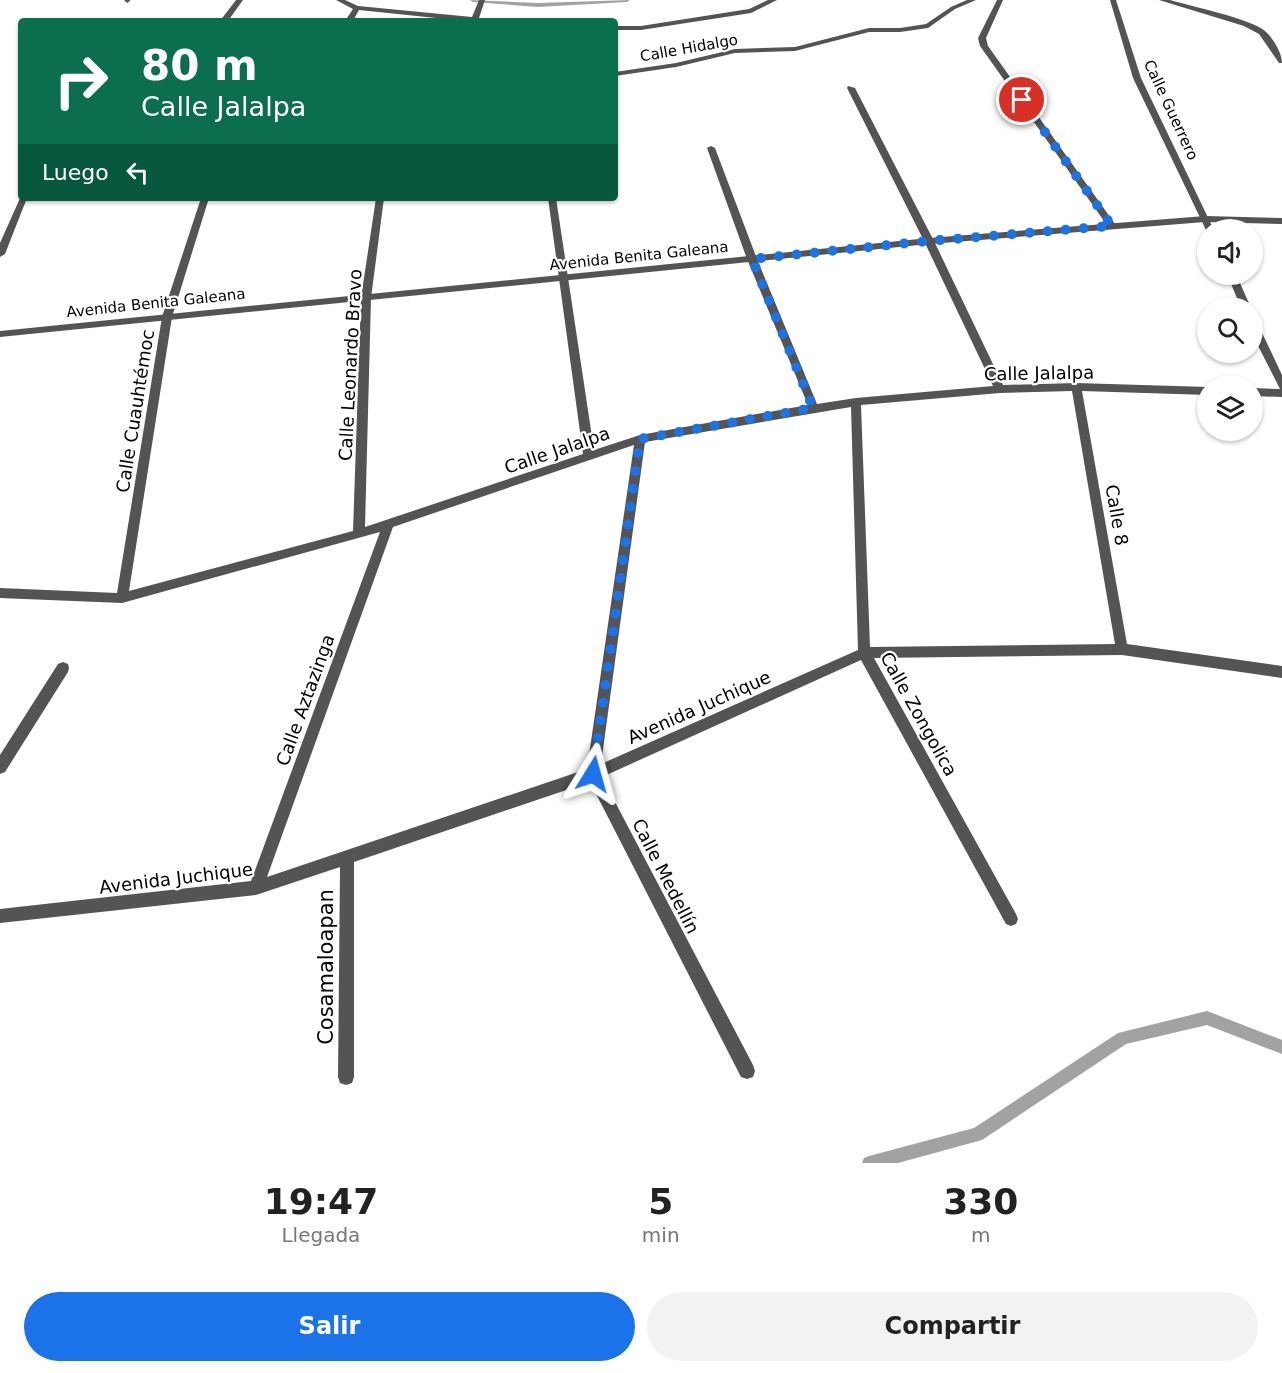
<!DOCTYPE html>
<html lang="es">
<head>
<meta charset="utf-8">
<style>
  :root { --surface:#fff; --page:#f2f2f2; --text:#222; --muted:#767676; --accent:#1a73e8 }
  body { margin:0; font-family:"DejaVu Sans",sans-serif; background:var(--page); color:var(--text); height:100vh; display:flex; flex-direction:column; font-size:22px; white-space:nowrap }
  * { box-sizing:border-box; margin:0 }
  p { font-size:20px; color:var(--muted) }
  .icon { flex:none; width:33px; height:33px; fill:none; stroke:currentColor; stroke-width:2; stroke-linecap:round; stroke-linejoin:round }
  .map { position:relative; height:1163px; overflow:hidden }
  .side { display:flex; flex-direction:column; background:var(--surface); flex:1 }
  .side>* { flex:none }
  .hud { position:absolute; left:18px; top:18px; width:600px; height:183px; border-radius:6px; box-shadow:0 2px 4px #0004; background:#0b6e4f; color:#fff; overflow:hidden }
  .controls { position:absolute; left:1197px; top:219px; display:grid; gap:12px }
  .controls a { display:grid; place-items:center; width:66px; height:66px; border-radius:50%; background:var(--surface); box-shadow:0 2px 4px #0004; font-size:30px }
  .pin { position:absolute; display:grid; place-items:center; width:51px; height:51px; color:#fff; margin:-26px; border:3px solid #fff; border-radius:50%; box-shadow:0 2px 6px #0007 }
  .me { position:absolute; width:66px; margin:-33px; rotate:8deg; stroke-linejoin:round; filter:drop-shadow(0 0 4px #0008) }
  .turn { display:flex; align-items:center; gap:21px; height:126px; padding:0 24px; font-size:27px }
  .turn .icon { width:78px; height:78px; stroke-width:2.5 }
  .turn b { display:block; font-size:42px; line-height:51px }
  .then { display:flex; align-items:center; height:57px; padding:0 24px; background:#0003; gap:12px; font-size:22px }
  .eta { display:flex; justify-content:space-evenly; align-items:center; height:102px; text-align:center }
  .eta b { font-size:36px; font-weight:700; line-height:42px }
  .button { display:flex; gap:12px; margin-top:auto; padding:12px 24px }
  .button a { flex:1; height:69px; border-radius:36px; background:var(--accent); color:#fff; font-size:24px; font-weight:700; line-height:69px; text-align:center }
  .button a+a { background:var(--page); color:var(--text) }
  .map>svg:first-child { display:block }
</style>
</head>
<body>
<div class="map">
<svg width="1282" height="1163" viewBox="0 0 1282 1163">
  <rect width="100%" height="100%" fill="#fff"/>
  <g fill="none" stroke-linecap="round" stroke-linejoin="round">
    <g fill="#a2a2a2" fill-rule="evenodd">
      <polygon points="470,0 538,3 630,0 627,2 538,7 473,2"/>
      <polygon points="1207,1011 1282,1040 1282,1054 1207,1025 1126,1044 982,1140 898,1163 862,1163 864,1158 869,1156 974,1128 1118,1033"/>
    </g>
    <g fill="#545454" fill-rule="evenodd">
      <polygon points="124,0 130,0 130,1 127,3"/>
      <polygon points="236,0 243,0 228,21 220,21"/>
      <polygon points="336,0 345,0 358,6 472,17 479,0 485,0 479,18 490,21 465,21 359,10 353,21 345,21 353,9"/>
      <polygon points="768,0 777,0 751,13 641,30 615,30 615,26 641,26 749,9"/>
      <polygon points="967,0 976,0 955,9 928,28 900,32 869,32 795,51 735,53 676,67 615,76 615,72 676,63 735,49 795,47 869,28 900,28 926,24 951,7"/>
      <polygon points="997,0 1003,0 986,38 988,46 1115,224 1115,228 1109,228 980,46 978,38"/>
      <polygon points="1110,0 1116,0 1141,78 1214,230 1208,230 1208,232 1206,230 1133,78"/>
      <path d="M 1159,0 L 1170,0 C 1190,6 1252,19 1265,31 C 1273,38 1282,53 1282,63 L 1279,63 L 1259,34 L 1244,26 Z"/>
      <path d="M 848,86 L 855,88 L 934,241 L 1003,385 L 1076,383 L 1208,387 L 1208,395 L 1082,391 L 1127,644 L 1282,666 L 1282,678 L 1122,655 L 874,658 L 1016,914 L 1018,919 L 1016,924 L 1011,926 L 1006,924 L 861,660 L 602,777 L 753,1065 L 755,1071 L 753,1077 L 747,1079 L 741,1077 L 590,782 L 354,862 L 354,1077 L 352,1083 L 346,1085 L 340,1083 L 338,1077 L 340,867 L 256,895 L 0,923 L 0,909 L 251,881 L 380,532 L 122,603 L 0,598 L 0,588 L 117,593 L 162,317 L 201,198 L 209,198 L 172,317 L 129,591 L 353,531 L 361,298 L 376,198 L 384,198 L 371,298 L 365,527 L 583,454 L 548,198 L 556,198 L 594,450 L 640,435 L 808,405 L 747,259 L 707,148 L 711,146 L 715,148 L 757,259 L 817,404 L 856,398 L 993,386 L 924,241 L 847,88 ZM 1072,391 L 1115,644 L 870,647 L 861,405 L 1000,393 ZM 851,407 L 858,650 L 601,764 L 645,442 ZM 634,445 L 587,769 L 267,877 L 393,527 Z"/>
      <polygon points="21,196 21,198 27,198 5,254 0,257 0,243"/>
      <polygon points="1227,274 1236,274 1251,308 1241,308"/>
      <polygon points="1252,319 1257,322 1282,375 1282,397 1252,396 1252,388 1280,389 1252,334"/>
      <polygon points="63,662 68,664 69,668 68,672 5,772 0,774 0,755 58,664"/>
    </g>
    <polygon fill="#545454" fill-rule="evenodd" points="1205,216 1282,218 1282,224 1205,222 929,244 0,337 0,331 929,238"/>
  </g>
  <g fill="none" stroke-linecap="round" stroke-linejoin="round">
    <polyline stroke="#1a73e8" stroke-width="10" stroke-dasharray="0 18" points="593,774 640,439 813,408 752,259 929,241 1112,226 1022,100"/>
  </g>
  <g text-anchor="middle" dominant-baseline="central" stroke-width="4.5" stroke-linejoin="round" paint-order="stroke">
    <g font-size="15" fill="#000" stroke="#fff">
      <text transform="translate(689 48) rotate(-10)">Calle Hidalgo</text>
      <text transform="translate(1171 110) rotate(65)">Calle Guerrero</text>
      <text transform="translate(639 256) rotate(-6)">Avenida Benita Galeana</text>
      <text transform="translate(156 303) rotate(-6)">Avenida Benita Galeana</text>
    </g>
    <g font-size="18" fill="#000" stroke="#fff">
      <text transform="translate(350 365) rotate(-87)">Calle Leonardo Bravo</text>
      <text transform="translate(1039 373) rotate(-1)">Calle Jalalpa</text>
      <text transform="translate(135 411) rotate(-81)">Calle Cuauhtémoc</text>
      <text transform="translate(557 450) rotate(-19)">Calle Jalalpa</text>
      <text transform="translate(1117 515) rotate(80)">Calle 8</text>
      <text transform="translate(305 700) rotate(-70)">Calle Aztazinga</text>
      <text transform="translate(699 707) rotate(-24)">Avenida Juchique</text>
      <text transform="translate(919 714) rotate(61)">Calle Zongolica</text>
      <text transform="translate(666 876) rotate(63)">Calle Medellín</text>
      <text transform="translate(176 878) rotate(-7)">Avenida Juchique</text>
    </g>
    <g font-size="21" fill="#000" stroke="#fff">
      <text transform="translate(326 967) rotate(-90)">Cosamaloapan</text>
    </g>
  </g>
</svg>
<div class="controls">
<a><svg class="icon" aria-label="sound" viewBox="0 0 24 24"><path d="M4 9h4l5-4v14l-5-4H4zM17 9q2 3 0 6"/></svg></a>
<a><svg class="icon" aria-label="search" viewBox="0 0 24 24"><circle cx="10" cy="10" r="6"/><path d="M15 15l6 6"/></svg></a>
<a><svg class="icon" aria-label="layers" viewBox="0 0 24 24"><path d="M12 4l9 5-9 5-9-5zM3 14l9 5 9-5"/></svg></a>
</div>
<div class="pin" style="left:1022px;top:100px;background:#d93025"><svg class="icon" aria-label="arrive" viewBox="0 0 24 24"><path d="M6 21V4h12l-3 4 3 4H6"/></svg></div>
<svg class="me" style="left:593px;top:774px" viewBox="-20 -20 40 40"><path d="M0-17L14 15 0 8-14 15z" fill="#1a73e8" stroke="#fff" stroke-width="4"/></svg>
<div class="hud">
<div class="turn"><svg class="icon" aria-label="right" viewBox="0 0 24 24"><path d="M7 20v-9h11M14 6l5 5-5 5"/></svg><div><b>80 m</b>Calle Jalalpa</div></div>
<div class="then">Luego<svg class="icon" aria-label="left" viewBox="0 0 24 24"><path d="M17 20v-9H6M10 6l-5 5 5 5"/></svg></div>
</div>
</div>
<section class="side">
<div class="eta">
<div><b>19:47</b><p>Llegada</p></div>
<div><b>5</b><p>min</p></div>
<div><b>330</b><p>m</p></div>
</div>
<div class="button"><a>Salir</a><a>Compartir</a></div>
</section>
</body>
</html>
